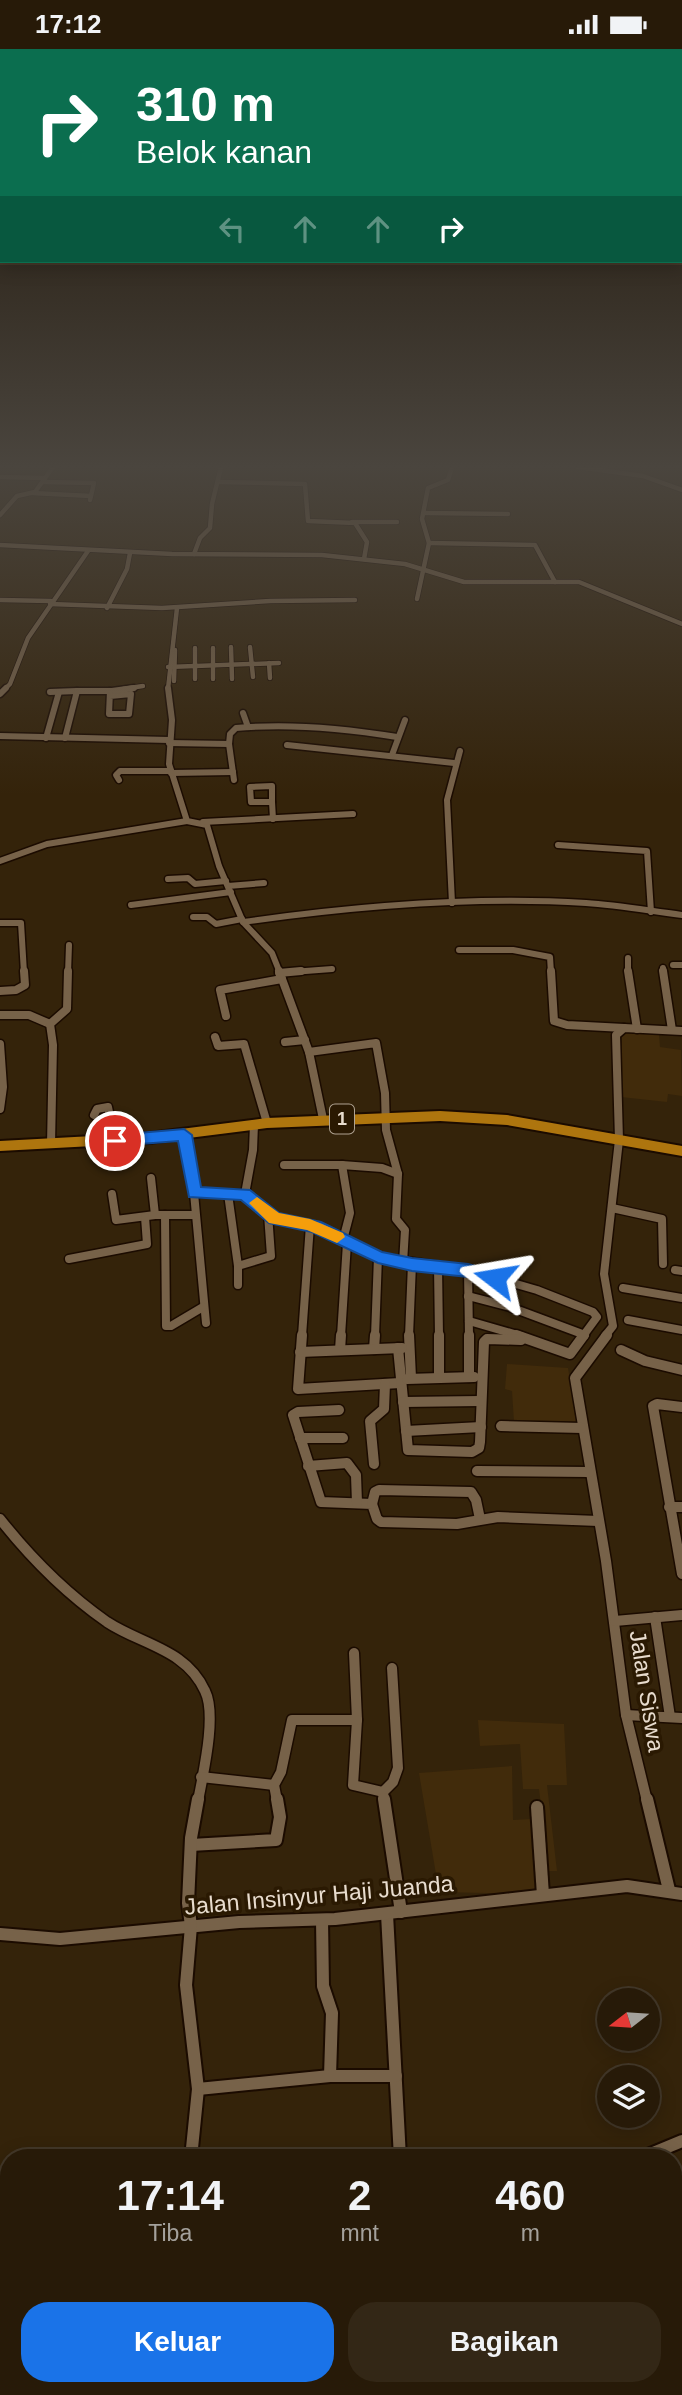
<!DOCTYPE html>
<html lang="id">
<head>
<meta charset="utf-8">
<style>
  :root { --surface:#271a08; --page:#332716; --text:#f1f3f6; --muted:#a4a19c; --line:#433829; --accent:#1a73e8 }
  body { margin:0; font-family:Arial,sans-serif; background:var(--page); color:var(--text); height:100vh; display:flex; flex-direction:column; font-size:26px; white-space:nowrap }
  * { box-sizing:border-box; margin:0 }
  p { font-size:23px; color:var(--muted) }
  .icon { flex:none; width:38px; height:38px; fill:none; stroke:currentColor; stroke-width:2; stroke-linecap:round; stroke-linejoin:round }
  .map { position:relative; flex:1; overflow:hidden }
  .side { position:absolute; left:0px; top:2100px; width:682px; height:247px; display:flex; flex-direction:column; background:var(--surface); border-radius:28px 28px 0 0; box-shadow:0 4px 18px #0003,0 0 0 2px var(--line) }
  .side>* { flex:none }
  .banner { position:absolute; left:0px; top:0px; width:682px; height:214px; box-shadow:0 4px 18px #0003,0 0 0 2px var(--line); background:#0b6e4f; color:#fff; overflow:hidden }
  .needle { width:46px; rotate:253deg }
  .controls { position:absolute; left:597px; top:1939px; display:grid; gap:14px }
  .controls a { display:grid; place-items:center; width:63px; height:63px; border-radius:50%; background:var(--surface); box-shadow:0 4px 18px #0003,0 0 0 2px var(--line); font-size:35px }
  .pin { position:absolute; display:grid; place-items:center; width:60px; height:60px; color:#fff; margin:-30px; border:4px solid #fff; border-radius:50%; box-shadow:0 2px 7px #0007 }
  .me { position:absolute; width:77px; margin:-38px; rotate:284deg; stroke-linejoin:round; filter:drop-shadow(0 0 5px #0008) }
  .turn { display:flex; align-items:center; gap:24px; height:147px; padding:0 21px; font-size:32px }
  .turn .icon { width:91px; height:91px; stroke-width:2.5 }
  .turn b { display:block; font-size:49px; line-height:60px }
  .lanes { display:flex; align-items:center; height:66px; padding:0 21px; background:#0003; justify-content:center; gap:35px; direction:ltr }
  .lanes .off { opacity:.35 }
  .eta { display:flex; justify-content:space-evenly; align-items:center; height:119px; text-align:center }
  .eta b { font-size:42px; font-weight:700; line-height:49px }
  .cta { display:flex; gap:14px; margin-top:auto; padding:14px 21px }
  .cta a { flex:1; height:80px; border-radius:28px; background:var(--accent); color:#fff; font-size:28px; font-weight:700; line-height:80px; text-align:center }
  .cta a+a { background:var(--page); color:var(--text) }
  .status { display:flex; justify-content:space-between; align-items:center; height:49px; padding:0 35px; background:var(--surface); direction:ltr }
  .status svg { height:19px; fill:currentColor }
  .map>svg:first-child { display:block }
</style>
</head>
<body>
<div class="status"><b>17:12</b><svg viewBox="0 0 49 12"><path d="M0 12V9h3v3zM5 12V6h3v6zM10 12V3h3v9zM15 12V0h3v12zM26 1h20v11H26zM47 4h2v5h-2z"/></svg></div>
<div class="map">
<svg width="682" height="2346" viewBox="0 0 682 2346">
  <rect width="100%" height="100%" fill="#34230a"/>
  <g fill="#412b0b">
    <polygon points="622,982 659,986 660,998 681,1001 682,1047 668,1045 667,1053 621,1048"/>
    <polygon points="507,1315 568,1319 577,1374 514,1373 512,1342 505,1340"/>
    <polygon points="478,1671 564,1675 567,1736 547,1736 557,1822 549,1822 539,1740 523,1740 520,1695 480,1697"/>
    <polygon points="512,1717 513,1771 532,1770 539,1845 439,1843 419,1724"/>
  </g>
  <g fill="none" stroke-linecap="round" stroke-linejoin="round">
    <defs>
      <g id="minor-far4">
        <polyline points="578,418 643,427 682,441"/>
        <polyline points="0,428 45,429"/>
        <polyline points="43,433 94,434 90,451"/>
        <polyline points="218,433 305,435 308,472 355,474 367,493 364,510"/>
        <polyline points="32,444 91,447"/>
        <polyline points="424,464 508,465"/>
        <polyline points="0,466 17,447 35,443 53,418"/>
        <polyline points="352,473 397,473"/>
        <polyline points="429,494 535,496 555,533"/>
        <polyline points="0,496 172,505 322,506 405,515 464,533 579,533 682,575"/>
        <polyline points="194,505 200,489 210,479 212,455 221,418"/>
        <polyline points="417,550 429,494 422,470 428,439 448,431 452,418"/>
        <polyline points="0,551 51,552"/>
        <polyline points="50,555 162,559 270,552 355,551"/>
        <polyline points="107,559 127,520 130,504"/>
        <polyline points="231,598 232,630"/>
        <polyline points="250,598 253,628"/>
        <polyline points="195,599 195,630"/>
        <polyline points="213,599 213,630"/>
        <polyline points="269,614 270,629"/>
        <polyline points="168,618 279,614"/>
        <polyline points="174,632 175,601"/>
        <polyline points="5,640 10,635 28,589 88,502"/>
        <polyline points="123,640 143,637"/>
        <polyline points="168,640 177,559"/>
      </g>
      <g id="minor-far3">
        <polyline points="168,639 172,671 169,715 187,772 207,776 219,817 243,873 272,904 280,924"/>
        <polyline points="110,642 109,665 129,665 131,645 110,647"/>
        <polyline points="50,643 77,642"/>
        <polyline points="0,645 6,639"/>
        <polyline points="243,664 248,678"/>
        <polyline points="0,687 169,691"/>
        <polyline points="46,689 59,643"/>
        <polyline points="65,689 77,642 112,642 134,639"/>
        <path d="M 169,694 L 229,695 L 230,685 L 236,679 C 290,674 343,679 397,688"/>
        <polyline points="229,695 234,731"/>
        <polyline points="287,696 454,714"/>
        <polyline points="392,706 405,671"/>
        <polyline points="171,724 233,723"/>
        <polyline points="119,731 116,726 120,722 171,722"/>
        <polygon points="272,737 272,753 251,753 250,738"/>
        <polyline points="272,753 273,770"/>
        <polyline points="203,773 353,765"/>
        <polyline points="558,796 647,802 651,863"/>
        <polyline points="0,812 47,795 187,772"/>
        <polyline points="168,830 188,829 195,835 226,832"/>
        <polyline points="228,837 264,834"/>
        <polyline points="452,854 447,751 460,702"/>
        <polyline points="131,856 231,843"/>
        <polyline points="193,868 207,868 216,875 242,870"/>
        <path d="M 243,873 C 355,857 473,847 586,854 C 618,856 650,862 682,866"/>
        <polyline points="0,874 21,874 24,924"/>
        <polyline points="459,901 513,901 550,908 551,924"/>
        <polyline points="628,909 628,924"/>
        <polyline points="673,916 682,916"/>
        <polyline points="663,919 664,924"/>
        <polyline points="68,924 69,896"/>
        <polyline points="279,924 332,920"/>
      </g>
      <g id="minor-far2">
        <polyline points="279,922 309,1003 323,1070"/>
        <polyline points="551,922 554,972 567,976 624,979"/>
        <polyline points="628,922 637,980"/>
        <polyline points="663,922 672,981"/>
        <polyline points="279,924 301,922"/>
        <polyline points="0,942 16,941 25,936 24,922"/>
        <polyline points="0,966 29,966 50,975"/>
        <polyline points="226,967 220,941 282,930"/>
        <polyline points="215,988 218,997 244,995 267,1074"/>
        <polyline points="285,993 305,991"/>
        <polyline points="0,995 3,1038 0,1060"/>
        <polyline points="309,1003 376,994 385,1044 386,1081 398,1125 396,1170 405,1181 403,1214"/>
        <polyline points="94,1066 97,1060 108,1058 115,1092"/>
        <polyline points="184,1086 194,1144 206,1274"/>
        <polyline points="51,1095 53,996 50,975 67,960 68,922"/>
        <polyline points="284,1116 342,1116 350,1164 343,1191"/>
        <polyline points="342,1116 382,1119 398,1125"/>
        <polyline points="151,1129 155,1166"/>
        <polyline points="194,1144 245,1145 275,1170 315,1177 378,1208 468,1221 537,1241 593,1263 597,1268 583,1287"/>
        <polyline points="112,1145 116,1171 155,1166 195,1166"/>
        <polyline points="228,1145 238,1217 271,1207 268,1165"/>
        <polyline points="245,1145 253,1101 254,1075"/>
        <polyline points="612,1159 662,1170 663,1215"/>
        <polyline points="165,1166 166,1277 171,1277 203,1258"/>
        <polyline points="69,1210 147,1195 145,1168"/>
        <polyline points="238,1217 238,1236"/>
        <polyline points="438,1217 439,1287"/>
        <polyline points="468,1221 469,1287"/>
        <polyline points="675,1221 682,1222"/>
        <polyline points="623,1239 682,1249"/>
        <polyline points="468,1247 510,1258 585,1286"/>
        <polyline points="628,1271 682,1281"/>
        <polyline points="469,1272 521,1287"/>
        <polyline points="302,1287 310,1176"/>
        <polyline points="341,1287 347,1194"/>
        <polyline points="375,1287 378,1208"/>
        <polyline points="409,1287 412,1215"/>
        <polyline points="605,1287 613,1277 604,1225 619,1091 616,986 624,979 682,982"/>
      </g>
      <g id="minor-far1">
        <polyline points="302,1286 298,1340 400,1334"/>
        <polyline points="409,1286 411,1329"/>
        <polyline points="439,1286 439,1328"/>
        <polyline points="469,1286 469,1328"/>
        <polyline points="516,1286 570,1305 584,1286"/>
        <polyline points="607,1286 575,1329 606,1512 626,1666 647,1752"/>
        <polyline points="398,1299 408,1401 472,1403 479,1399 480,1393 484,1293 487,1290 521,1291"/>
        <polyline points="374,1300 375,1286"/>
        <polyline points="340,1301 341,1286"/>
        <polyline points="621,1301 645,1312 682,1321"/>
        <polyline points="300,1303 402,1299"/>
        <polyline points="407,1330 474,1328"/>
        <polyline points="403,1353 480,1352"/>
        <polyline points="682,1358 657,1355 653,1357 682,1525"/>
        <polyline points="339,1361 298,1363 293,1366 321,1453 372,1455 377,1470 381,1473 457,1475 498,1468 598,1472"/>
        <polyline points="501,1377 582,1379"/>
        <polyline points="406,1382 481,1378"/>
        <polyline points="300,1389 343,1389"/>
        <polyline points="374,1415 370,1372 384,1360 385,1335"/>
        <polyline points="308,1417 347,1414 356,1426 357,1454"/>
        <polyline points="477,1422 589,1423"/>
        <polyline points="372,1455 375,1443 379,1441 471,1443 476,1451 480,1470"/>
        <polyline points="669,1458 682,1458"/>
        <path d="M 0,1470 C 30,1508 67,1545 107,1573 C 142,1596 186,1600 205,1642 C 217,1666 203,1725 198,1752"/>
        <polyline points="655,1568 670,1668"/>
        <polyline points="615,1572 682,1566"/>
        <polyline points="354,1604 357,1671 353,1736 383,1743"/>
        <polyline points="626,1666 682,1669"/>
        <polyline points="201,1728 274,1736"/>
        <polyline points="277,1752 274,1736 281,1723 292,1671 357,1671"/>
        <polyline points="384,1752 383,1743 393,1733 398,1719 392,1619"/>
      </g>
      <g id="minor">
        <polyline points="384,1750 401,1863"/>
        <polyline points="647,1750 669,1841"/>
        <polyline points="537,1758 543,1846"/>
        <polyline points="191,1796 276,1791 280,1768 277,1750"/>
        <polyline points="387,1865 400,2109"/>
        <polyline points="322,1871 323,1937 332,1964 330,2027"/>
        <polyline points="0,1885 60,1890 239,1873 335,1870 627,1837 682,1845"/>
        <polyline points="198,2040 330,2027 396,2027"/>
        <polyline points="191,2109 198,2040 186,1936 191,1877 188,1854 191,1789 198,1750"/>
        <polyline points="641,2109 682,2092"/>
        <polyline points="50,2338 55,2346"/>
        <polyline points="637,2338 638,2346"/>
        <polyline points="160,2346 162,2338"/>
      </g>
      <polygon id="trunk" points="440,1062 507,1066 682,1097 682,1107 507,1076 440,1072 267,1079 149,1094 0,1102 0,1092 149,1084 267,1069"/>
    </defs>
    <use href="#minor-far4" stroke="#1b0b00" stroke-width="6"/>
    <use href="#minor-far3" stroke="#1b0b00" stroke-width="9"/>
    <use href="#minor-far2" stroke="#1b0b00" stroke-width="11"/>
    <use href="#minor-far1" stroke="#1b0b00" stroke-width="13"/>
    <use href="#minor" stroke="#1b0b00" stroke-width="16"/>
    <use href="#trunk" stroke="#1b0b00" stroke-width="4"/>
    <use href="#minor-far4" stroke="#776249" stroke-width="4.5"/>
    <use href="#minor-far3" stroke="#776249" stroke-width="6"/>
    <use href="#minor-far2" stroke="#776249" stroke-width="8"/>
    <use href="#minor-far1" stroke="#776249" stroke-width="10"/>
    <use href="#minor" stroke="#776249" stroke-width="12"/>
    <use href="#trunk" fill="#ae750e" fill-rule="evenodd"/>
  </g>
  <linearGradient id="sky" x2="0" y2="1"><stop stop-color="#1d1306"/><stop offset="0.56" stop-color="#4a453e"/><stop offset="1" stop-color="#4a453e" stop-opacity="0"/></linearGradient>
  <rect width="682" height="746" fill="url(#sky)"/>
  <polygon fill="#1a73e8" stroke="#114b97" stroke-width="2" points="184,1080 192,1086 201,1138 250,1141 279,1164 321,1173 382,1203 412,1209 468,1215 500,1224 503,1229 500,1233 495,1235 468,1228 412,1222 378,1214 312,1183 269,1174 241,1151 189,1148 178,1092 115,1097 107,1092 115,1086"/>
  <polygon fill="#f59e0b" points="257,1148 279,1164 310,1170 343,1184 345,1188 337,1194 307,1181 269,1174 249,1154"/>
  <g text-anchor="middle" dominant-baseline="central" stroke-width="7" stroke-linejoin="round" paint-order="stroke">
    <rect fill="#2a1902" stroke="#afa291" stroke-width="2" x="330" y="1055.5" width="24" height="29" rx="5"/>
    <g font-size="18" font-weight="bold" fill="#e8dcce">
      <text x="342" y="1070">1</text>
    </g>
    <g font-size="23" fill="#e8dcce" stroke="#2a1902">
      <text transform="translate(647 1642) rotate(81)">Jalan Siswa</text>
      <text transform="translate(319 1846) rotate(-5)">Jalan Insinyur Haji Juanda</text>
    </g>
  </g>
</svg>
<div class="controls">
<a><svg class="needle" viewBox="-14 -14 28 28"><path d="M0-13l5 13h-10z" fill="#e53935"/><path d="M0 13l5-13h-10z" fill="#a4a19c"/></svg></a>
<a><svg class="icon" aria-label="layers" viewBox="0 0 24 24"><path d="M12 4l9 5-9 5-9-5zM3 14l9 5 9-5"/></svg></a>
</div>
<div class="pin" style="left:115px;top:1092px;background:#d93025"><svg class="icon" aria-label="arrive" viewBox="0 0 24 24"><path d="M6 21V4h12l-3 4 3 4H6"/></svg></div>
<svg class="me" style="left:495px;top:1229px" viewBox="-20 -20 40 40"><path d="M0-17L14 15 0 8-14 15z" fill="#1a73e8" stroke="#fff" stroke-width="4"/></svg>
<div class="banner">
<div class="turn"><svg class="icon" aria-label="right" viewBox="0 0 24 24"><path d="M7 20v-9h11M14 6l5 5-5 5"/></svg><div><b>310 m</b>Belok kanan</div></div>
<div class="lanes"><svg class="icon off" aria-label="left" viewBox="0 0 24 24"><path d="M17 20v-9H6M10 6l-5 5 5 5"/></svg><svg class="icon off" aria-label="ahead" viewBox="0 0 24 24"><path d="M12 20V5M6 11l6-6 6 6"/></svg><svg class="icon off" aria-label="ahead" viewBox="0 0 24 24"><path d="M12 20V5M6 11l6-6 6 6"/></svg><svg class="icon" aria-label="right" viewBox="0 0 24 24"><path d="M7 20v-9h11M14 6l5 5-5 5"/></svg></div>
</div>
<section class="side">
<div class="eta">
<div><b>17:14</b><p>Tiba</p></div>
<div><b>2</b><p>mnt</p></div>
<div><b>460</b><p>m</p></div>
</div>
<div class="cta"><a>Keluar</a><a>Bagikan</a></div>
</section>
</div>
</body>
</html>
